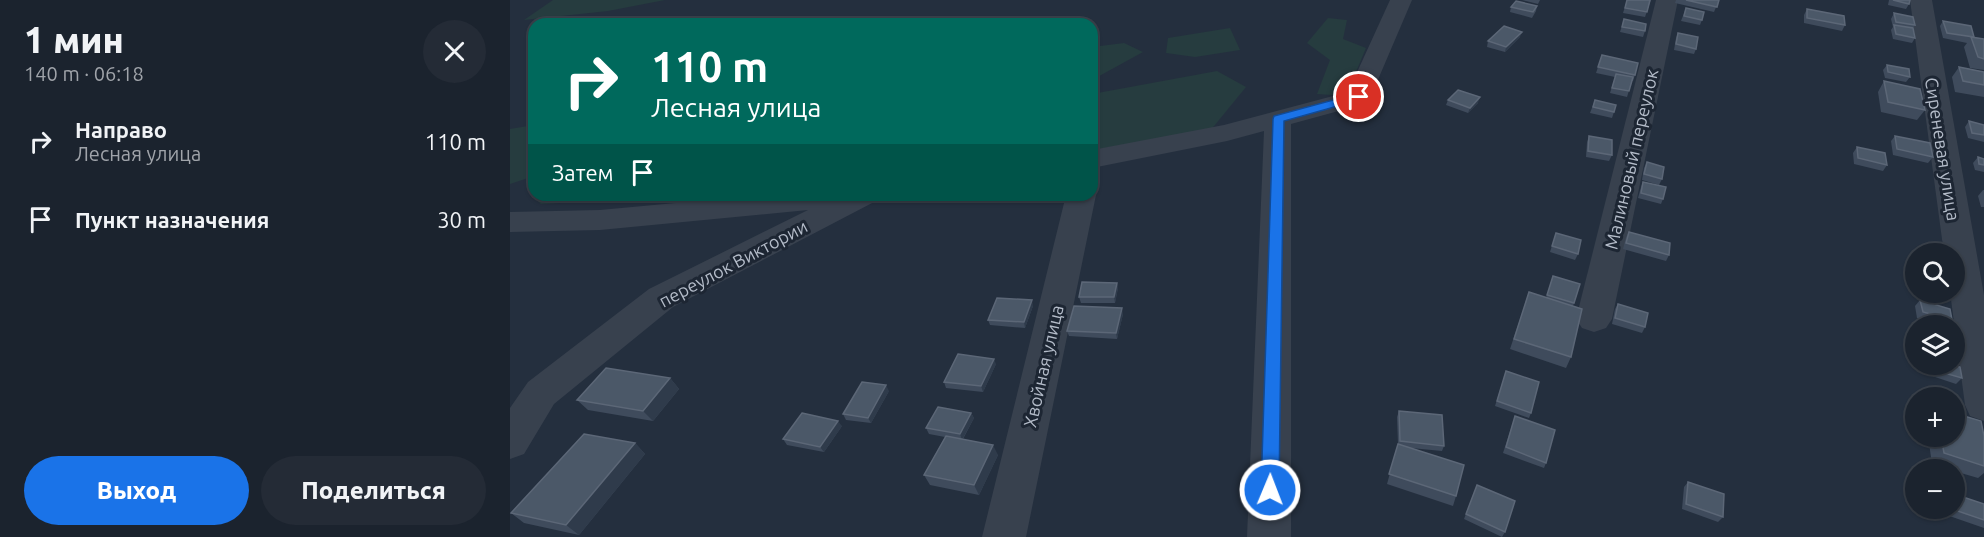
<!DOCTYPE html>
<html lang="ru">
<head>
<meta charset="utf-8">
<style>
  :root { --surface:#1b232e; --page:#242b36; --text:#f1f3f6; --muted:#a0a4aa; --line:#39404a; --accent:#1a73e8 }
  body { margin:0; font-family:Ubuntu,sans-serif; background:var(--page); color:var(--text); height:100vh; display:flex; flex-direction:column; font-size:22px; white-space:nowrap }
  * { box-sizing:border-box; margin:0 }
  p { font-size:20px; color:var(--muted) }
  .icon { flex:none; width:33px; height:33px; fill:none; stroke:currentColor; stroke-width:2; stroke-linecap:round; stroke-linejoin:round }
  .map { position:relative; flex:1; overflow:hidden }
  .sheet { display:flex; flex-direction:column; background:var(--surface); width:510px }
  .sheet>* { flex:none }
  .hud { position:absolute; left:18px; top:18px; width:570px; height:183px; border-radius:18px; box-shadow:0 2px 4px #0004,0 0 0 2px var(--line); background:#00695c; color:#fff; overflow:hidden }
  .controls { position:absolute; left:1395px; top:243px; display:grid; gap:12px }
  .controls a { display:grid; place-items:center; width:60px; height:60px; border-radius:50%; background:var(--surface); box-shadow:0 2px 4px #0004,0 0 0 2px var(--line); font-size:30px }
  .pin { position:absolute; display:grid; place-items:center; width:51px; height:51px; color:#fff; margin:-26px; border:3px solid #fff; border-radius:50%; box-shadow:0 2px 6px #0007 }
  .me { position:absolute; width:66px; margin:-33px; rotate:1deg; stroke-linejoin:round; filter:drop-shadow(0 0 4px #0008) }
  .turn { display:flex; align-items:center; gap:21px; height:126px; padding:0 24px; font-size:27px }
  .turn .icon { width:78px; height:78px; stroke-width:2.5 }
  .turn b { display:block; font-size:42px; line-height:51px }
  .then { display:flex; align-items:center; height:57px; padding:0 24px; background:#0003; gap:12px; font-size:22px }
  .round { display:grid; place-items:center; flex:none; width:63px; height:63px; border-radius:32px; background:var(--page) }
  .summary { display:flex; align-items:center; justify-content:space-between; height:102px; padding:0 24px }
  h1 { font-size:36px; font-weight:800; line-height:45px }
  .primary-button { display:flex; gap:12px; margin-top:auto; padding:12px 24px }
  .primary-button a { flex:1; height:69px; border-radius:36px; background:var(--accent); color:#fff; font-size:24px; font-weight:800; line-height:69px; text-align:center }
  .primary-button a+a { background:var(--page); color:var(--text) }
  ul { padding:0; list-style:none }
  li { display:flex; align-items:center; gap:18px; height:78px; padding:0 24px }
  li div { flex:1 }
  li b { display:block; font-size:22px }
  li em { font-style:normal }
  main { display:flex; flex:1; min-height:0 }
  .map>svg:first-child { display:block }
</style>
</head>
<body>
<main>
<section class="sheet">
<div class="summary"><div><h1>1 мин</h1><p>140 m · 06:18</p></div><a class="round"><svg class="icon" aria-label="close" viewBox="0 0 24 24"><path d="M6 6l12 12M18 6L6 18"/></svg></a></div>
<ul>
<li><svg class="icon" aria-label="right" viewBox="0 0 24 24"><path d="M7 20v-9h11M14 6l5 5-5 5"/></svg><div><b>Направо</b><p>Лесная улица</p></div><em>110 m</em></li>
<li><svg class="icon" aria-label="arrive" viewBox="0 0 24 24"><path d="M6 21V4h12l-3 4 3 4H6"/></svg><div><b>Пункт назначения</b></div><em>30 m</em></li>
</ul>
<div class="primary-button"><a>Выход</a><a>Поделиться</a></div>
</section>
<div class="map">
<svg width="1474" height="537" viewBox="0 0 1474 537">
  <rect width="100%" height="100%" fill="#242f3e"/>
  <g fill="#263c3f">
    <polygon points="43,0 155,0 98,11 14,20"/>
    <polygon points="818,18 837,20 833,39 856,48 836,96 807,94 820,60 797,43"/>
    <polygon points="720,28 730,50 685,57 656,53 658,38"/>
    <polygon points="614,43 633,52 582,80 582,47"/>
    <polygon points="707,71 736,87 700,131 582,150 582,94"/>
    <polygon points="24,125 24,176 0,184 0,129"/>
    <polygon points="25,195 200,195 31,204 22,196"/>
  </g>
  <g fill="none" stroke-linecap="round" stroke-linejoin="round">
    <g fill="#38414e" fill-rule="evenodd">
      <polygon points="880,0 902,0 858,103 781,124 781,537 737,537 754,131 717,141 582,168 582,150 714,125 838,92"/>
      <polygon points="1146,0 1168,0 1102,319 1096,328 1084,332 1072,328 1066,319"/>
      <polygon points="1400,0 1422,0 1474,295 1474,421 1460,416 1455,405 1440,292 1444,292 1444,254 1434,254"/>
      <polygon points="582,189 586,195 516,537 472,537 556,195 582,195"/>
      <polygon points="252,195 368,195 364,202 163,307 44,404 14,454 0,459 0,408 18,382 139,289 298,210 90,230 0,232 0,212 90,210"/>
    </g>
  </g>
  <g fill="#3f4b5c">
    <polygon points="1012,0 1030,0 1028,4"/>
    <polygon points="1117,0 1141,0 1135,17 1113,13"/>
    <polygon points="1166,0 1209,0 1204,12 1165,3"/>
    <polygon points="1379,0 1400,0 1399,4 1396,9 1378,5"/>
    <polygon points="1027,6 1026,11 1022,18 1000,12 1001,7"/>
    <polygon points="1176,8 1192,20 1190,25 1171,21"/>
    <polygon points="1297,9 1335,25 1332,31 1294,23 1294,15"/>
    <polygon points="1384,13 1405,25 1403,28 1405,38 1402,43 1383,39 1381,30 1383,27 1381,19"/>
    <polygon points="1114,19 1135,31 1133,37 1110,32"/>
    <polygon points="1433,21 1464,37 1474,39 1474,70 1460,68 1454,47 1457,43 1433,38 1430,26"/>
    <polygon points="1168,33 1186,49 1184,54 1164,50 1166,38"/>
    <polygon points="1010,37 995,52 977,47 978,41"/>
    <polygon points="1092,55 1125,75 1123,81 1122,81 1117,97 1100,93 1105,77 1086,73"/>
    <polygon points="1377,65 1400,77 1396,82 1375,78 1373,70"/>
    <polygon points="1449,67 1474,72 1474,97 1445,92 1442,77"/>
    <polygon points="1374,81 1415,110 1407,120 1371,112 1368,92"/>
    <polygon points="938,100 968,103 958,113 936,105"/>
    <polygon points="1085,100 1104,112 1102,118 1080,113"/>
    <polygon points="1459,121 1474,125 1474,142 1458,138 1455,127"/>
    <polygon points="1079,136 1102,155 1099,161 1076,157 1077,142"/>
    <polygon points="1385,136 1423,157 1418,163 1383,155 1381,141"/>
    <polygon points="1347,147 1377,165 1373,171 1344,164 1343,153"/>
    <polygon points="1468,157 1474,159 1474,172 1465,170 1463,163"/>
    <polygon points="1137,162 1152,179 1149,185 1132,180 1134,168"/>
    <polygon points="1133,182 1153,199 1151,204 1128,198 1131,187"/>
    <polygon points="1473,190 1474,190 1474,207 1471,207 1468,196"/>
    <polygon points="1119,232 1159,255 1156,261 1113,249 1116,237"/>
    <polygon points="1046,233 1068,254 1065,260 1040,252"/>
    <polygon points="1406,257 1406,276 1404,276 1402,261"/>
    <polygon points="1043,276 1064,303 1063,306 1061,357 1056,368 1000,349 1019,292 1036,298"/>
    <polygon points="607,283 608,288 605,303 571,303 569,297"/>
    <polygon points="1410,300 1442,320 1438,326 1434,326 1407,318 1405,306"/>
    <polygon points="1108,304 1135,327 1132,333 1102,324 1105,309"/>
    <polygon points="523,306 515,328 480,325 478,320"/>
    <polygon points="613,314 607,339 559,336 557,331"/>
    <polygon points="1406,329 1406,353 1402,333"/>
    <polygon points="486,364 473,392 436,388 434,382"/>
    <polygon points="1422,364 1440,364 1452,378 1446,384 1422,376 1420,366"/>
    <polygon points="996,371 1021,413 1019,418 985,406"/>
    <polygon points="160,378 169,389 143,421 78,410 67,400"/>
    <polygon points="379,391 361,423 336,420 333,414"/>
    <polygon points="889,411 934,446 932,451 901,448 946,496 943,506 877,484 888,444 887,417"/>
    <polygon points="461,413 464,418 453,439 488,455 469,495 420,485 414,475 435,437 419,434 416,428"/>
    <polygon points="1005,416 1036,463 1034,468 993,453"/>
    <polygon points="332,426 314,452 277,445 273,439"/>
    <polygon points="1418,436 1474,436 1474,473 1468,478 1444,471 1444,470 1440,470 1422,464"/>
    <polygon points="125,443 135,454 69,535 14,523 1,513"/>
    <polygon points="1178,482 1213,517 1208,522 1172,509 1174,487"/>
    <polygon points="967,485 995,532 992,537 954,519"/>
    <polygon points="1474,504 1474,528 1425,511 1424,508 1444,508"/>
  </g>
  <g fill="#2f3b4b">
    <polygon points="1012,32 1010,37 995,52 996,47"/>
    <polygon points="970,97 968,103 958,113 960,108"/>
    <polygon points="607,283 608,288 605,303 604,297"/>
    <polygon points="522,300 523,306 515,328 514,322"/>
    <polygon points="612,308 613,314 607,339 606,333"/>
    <polygon points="484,359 486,364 473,392 471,386"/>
    <polygon points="160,378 169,389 143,421 133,411"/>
    <polygon points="376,385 379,391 361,423 358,418"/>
    <polygon points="461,413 464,418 452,440 450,434"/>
    <polygon points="328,421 332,426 314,452 310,447"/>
    <polygon points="125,443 135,454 69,535 56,525"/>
    <polygon points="483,445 488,455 469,495 464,485"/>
  </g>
  <g fill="#4b5868" stroke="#5c6777" stroke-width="1.5">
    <polygon points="1117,0 1140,0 1137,12 1115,8"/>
    <polygon points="1176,0 1209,0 1207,7"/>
    <polygon points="1383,0 1400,0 1399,4"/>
    <polygon points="1006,1 1027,6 1023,12 1001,7"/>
    <polygon points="1176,8 1194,12 1192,20 1174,16"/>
    <polygon points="1297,9 1334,16 1335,25 1297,18"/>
    <polygon points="1384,13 1403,17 1405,25 1386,22"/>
    <polygon points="1114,19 1136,24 1135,31 1112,27"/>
    <polygon points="1433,21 1461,26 1464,37 1437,33"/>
    <polygon points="1384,25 1403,28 1405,38 1386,34"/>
    <polygon points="994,26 1012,32 996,47 978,41"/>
    <polygon points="1168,33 1188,37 1186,49 1166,44"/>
    <polygon points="1461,37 1474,39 1474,59 1468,57"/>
    <polygon points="1092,55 1128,63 1125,75 1088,67"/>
    <polygon points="1377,65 1399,69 1400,77 1378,72"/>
    <polygon points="1449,67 1474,72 1474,85 1453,81"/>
    <polygon points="1106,74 1123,77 1119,91 1102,88"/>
    <polygon points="1374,81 1410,89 1415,110 1378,102"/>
    <polygon points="948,90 970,97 960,108 938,100"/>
    <polygon points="1085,100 1106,105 1104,112 1083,107"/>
    <polygon points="1459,121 1474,125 1474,135 1462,133"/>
    <polygon points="1079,136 1102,140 1102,155 1078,151"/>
    <polygon points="1385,136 1420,143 1423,157 1387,149"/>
    <polygon points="1347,147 1375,153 1377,165 1348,158"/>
    <polygon points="1468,157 1474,159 1474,165 1469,164"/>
    <polygon points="1137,162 1154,167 1152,179 1134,174"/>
    <polygon points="1133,182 1156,187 1153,199 1131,193"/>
    <polygon points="1119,232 1160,243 1159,255 1116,243"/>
    <polygon points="1046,233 1071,240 1068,254 1042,246"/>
    <polygon points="1043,276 1070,284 1064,303 1037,295"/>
    <polygon points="572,282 607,283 604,297 569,297"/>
    <polygon points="1019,292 1072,309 1061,357 1004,339"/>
    <polygon points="487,298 522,300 514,322 478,320"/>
    <polygon points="1410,300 1440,309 1442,320 1413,312"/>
    <polygon points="1108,304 1138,313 1135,327 1105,318"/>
    <polygon points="564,306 612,308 606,333 557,331"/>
    <polygon points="448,354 484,359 471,386 434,382"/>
    <polygon points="1426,364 1440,364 1450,367 1452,378 1427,371"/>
    <polygon points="96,368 160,378 133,411 67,400"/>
    <polygon points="996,371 1029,382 1021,413 987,401"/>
    <polygon points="352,382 376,385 358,418 333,414"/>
    <polygon points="428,407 461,413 450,434 416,428"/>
    <polygon points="889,411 932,415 934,446 890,441"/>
    <polygon points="292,413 328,421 310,447 273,439"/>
    <polygon points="1444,413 1471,421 1474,436 1474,466 1434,453 1431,436 1444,436"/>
    <polygon points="1005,416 1045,430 1036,463 996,447"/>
    <polygon points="74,434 125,443 56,525 1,513"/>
    <polygon points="436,436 483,445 464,485 414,475"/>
    <polygon points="888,444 954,465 946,496 879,474"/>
    <polygon points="1178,482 1214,494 1213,517 1176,504"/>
    <polygon points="967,485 1005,501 995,532 956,514"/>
    <polygon points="1444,494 1474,504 1474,520 1439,508 1444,508"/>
  </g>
  <polygon fill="#1a73e8" stroke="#114b97" stroke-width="1.5" points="849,93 854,97 853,99 774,121 769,490 766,496 760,498 754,496 751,490 763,119 764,116"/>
  <g text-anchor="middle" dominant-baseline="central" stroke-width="6" stroke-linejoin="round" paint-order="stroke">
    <g font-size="18" fill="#b4bcc9" stroke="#1d2633">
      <text transform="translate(1433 149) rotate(81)">Сиреневая улица</text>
      <text transform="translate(1121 159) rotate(-77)">Малиновый переулок</text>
      <text transform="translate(223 263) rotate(-28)">переулок Виктории</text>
      <text transform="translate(533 366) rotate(-77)">Хвойная улица</text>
    </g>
  </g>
</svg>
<div class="controls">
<a><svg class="icon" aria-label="search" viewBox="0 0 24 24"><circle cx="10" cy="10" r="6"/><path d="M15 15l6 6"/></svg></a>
<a><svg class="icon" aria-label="layers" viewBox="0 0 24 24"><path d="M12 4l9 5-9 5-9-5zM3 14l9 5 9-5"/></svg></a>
<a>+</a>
<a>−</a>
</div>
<div class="pin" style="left:849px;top:97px;background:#d93025"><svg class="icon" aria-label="arrive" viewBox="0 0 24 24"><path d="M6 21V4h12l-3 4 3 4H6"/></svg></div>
<svg class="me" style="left:760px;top:490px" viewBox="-20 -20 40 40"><circle r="17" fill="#1a73e8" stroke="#fff" stroke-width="3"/><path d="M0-11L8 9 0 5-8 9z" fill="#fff"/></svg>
<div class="hud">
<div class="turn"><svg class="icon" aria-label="right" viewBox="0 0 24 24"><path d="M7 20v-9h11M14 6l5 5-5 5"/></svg><div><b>110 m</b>Лесная улица</div></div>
<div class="then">Затем<svg class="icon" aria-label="arrive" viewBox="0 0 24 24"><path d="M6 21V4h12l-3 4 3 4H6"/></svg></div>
</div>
</div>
</main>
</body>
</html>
